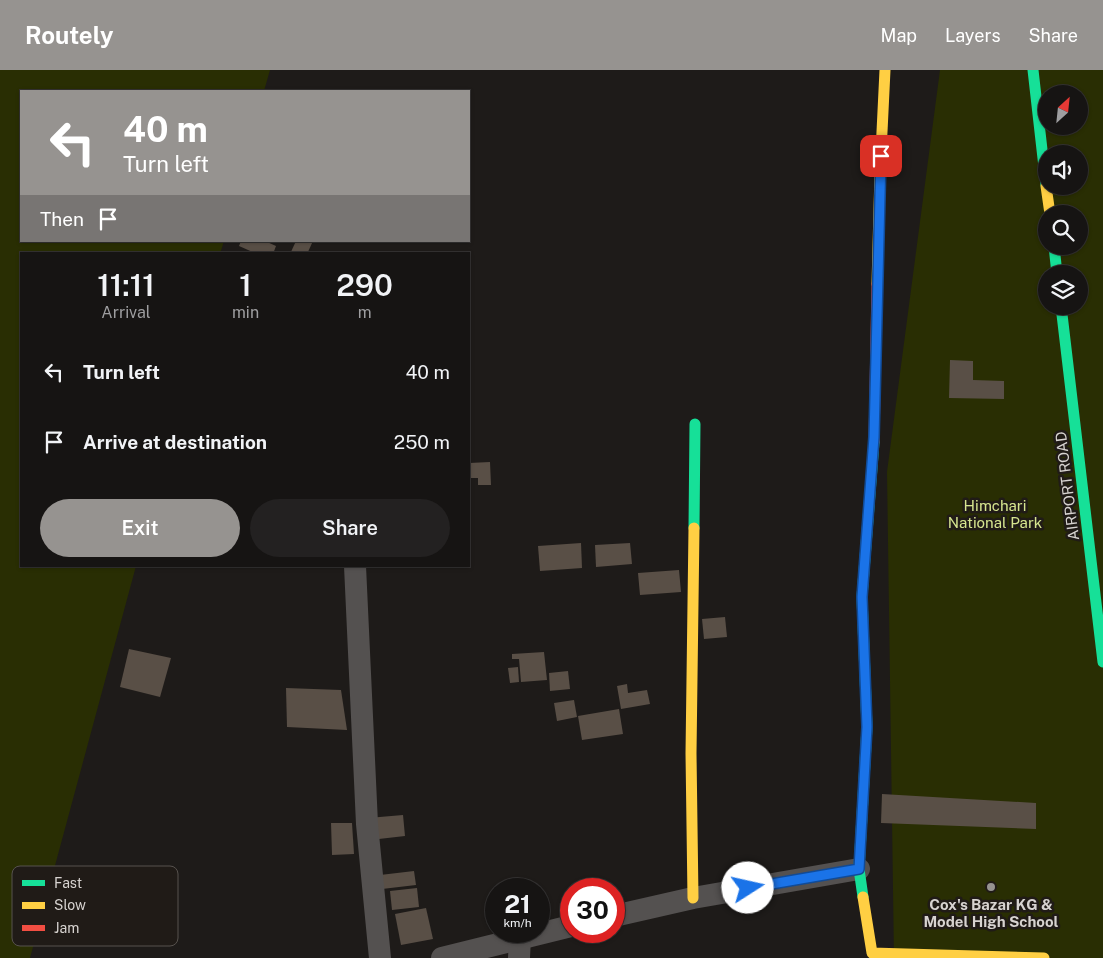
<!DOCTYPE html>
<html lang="en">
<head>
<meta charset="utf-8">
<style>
  :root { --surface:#161413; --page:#232121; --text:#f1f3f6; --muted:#9e9ea0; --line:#353333; --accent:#969390 }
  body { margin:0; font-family:"Public Sans",sans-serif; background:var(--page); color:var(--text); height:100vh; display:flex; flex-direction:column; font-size:19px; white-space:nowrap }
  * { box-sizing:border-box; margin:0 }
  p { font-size:16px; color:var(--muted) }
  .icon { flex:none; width:28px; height:28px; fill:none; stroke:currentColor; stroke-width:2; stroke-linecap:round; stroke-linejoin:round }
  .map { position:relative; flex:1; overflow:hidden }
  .panel { position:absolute; left:20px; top:182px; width:450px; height:315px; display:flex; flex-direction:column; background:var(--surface); border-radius:0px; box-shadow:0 1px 4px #0004,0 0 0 1px var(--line) }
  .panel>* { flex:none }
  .hud { position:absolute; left:20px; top:20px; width:450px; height:152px; border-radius:0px; box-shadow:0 1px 4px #0004,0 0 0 1px var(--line); background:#969390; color:#fff; overflow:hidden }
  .needle { width:32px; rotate:27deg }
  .buttons { position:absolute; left:1038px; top:15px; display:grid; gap:10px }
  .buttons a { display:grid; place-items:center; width:50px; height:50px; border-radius:50%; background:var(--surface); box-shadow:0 1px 4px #0004,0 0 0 1px var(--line); font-size:25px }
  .speed { position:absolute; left:485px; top:808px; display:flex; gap:10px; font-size:25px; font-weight:700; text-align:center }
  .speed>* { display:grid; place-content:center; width:65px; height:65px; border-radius:50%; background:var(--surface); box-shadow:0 1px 4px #0004,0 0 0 1px var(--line); line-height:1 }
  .speed small { font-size:12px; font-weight:400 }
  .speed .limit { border:8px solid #d22; background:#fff; color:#111 }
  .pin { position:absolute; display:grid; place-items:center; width:42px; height:42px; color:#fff; margin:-21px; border-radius:10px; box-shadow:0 2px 8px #0006 }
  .me { position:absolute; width:55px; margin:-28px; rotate:80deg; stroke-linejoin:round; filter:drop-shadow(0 0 4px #0008) }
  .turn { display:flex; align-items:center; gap:18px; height:105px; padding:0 20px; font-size:22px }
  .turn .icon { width:65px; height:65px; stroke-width:2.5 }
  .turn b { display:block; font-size:35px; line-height:42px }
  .then { display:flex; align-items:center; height:48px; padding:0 20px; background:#0003; gap:10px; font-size:19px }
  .eta { display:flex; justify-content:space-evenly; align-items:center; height:85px; text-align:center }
  .eta b { font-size:30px; font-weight:600; line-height:35px }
  .action { display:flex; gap:10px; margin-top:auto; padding:10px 20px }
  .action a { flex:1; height:58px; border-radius:30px; background:var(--accent); color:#fff; font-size:20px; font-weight:600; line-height:58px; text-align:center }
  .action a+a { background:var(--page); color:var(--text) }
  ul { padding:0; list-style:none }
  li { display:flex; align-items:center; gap:15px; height:70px; padding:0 20px }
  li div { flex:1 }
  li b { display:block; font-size:19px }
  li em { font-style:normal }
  header { display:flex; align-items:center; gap:30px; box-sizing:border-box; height:70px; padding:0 25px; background:var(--accent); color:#fff }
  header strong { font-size:24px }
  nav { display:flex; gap:28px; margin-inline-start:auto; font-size:18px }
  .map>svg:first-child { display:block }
</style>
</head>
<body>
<header>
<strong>Routely</strong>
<nav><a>Map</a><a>Layers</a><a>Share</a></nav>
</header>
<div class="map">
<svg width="1103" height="888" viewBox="0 0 1103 888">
  <rect width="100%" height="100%" fill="#1e1b19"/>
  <g fill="#292e03" fill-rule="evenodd">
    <polygon points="0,0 270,0 264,21 21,21 21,171 224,171 220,184 21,184 21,496 136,496 30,888 0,888"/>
    <path d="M 940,0 L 1103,0 L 1103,888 L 894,888 L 887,402 ZM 1046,24 L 1079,24 L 1079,56 L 1046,56 ZM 1046,84 L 1079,84 L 1079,116 L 1046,116 ZM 1046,144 L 1079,144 L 1079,176 L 1046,176 ZM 1046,204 L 1079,204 L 1079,236 L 1046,236 Z"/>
  </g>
  <g fill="#594f46">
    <polygon points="241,171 265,171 276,176 273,184 257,184 239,176"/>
    <polygon points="296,171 313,171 307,184 290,184"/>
    <polygon points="950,290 973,291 973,310 1004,311 1004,329 949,328"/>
    <polygon points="490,392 491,415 478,415 478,408 469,408 469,393"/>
    <polygon points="581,473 582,498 540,501 538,476"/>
    <polygon points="630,473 632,494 596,497 595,475"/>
    <polygon points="679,500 681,522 640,525 638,503"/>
    <polygon points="725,547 727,567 704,569 702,549"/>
    <polygon points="129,579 171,588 160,627 120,617"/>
    <polygon points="544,582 547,610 521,612 519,589 512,589 512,584"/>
    <polygon points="518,597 519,612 510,613 508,598"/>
    <polygon points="568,601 570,619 550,621 549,603"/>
    <polygon points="627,614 628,623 647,620 650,634 621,639 617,616"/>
    <polygon points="286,618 341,620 347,660 287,657"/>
    <polygon points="574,630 577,647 557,651 554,633"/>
    <polygon points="619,639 623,664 582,670 578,646"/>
    <polygon points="882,724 1036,733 1036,759 881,753"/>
    <polygon points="403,745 405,766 370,770 368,748"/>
    <polygon points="331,753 352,753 354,784 332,785"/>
    <polygon points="414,801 416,815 382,819 380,805"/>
    <polygon points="417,818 419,837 392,840 390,821"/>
    <polygon points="426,838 433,869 401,875 395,844"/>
  </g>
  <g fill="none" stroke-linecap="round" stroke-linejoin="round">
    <g stroke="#545150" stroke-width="22">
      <polyline points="355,496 367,754 380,888"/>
      <polyline points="614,846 693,828 859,799"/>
      <polyline points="442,888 571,856"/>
      <polyline points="519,888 520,867"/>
    </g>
    <g stroke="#16e098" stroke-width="11">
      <polyline points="1033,0 1046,115"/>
      <polyline points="1054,176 1057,204"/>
      <polyline points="1061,236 1103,592"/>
      <polyline points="694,458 695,354"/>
      <polyline points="863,827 859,799 867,657 862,527 874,372"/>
    </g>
    <g stroke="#ffcf43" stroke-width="11">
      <polyline points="1046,116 1050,144"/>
      <polyline points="877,214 880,103 885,0"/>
      <polyline points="863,827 872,883 1044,888"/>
      <polyline points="693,828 691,683 694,458"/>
    </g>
    <polyline stroke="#f24e42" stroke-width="11" points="874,372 877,214"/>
  </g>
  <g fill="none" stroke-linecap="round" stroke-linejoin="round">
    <defs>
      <polyline id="route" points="748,818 859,799 867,657 862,527 874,367 881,86"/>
    </defs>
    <use href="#route" stroke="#114b97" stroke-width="12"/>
    <use href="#route" stroke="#1a73e8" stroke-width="9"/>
  </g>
  <circle fill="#969390" stroke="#201b17" stroke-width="2" cx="991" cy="817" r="5"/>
  <g text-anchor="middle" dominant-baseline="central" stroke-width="5" stroke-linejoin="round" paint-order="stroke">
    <g font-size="15" fill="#d7d3d0" stroke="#201b17">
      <text transform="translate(1067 416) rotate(-97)">AIRPORT ROAD</text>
    </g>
    <g font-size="15" fill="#d6e58f" stroke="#201b17">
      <text x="995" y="435">Himchari<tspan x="995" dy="17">National Park</tspan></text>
    </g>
    <g font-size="15" font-weight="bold" fill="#d7d3d0" stroke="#201b17">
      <text x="991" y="834">Cox's Bazar KG &amp;<tspan x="991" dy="17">Model High School</tspan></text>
    </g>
  </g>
  <rect x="12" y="796" width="166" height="80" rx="8" fill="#201b17" stroke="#57524e" stroke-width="1"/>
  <rect x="22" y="810" width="23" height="6" fill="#16e098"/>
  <rect x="22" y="832" width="23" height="7" fill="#ffcf43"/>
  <rect x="22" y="855" width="23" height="6" fill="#f24e42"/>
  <g font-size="14" fill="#d7d3d0">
    <text x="54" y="818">Fast</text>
    <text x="54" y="840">Slow</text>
    <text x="54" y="863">Jam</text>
  </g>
</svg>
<div class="buttons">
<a><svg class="needle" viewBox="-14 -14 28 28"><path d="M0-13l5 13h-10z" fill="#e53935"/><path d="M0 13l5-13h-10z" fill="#9e9ea0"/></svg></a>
<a><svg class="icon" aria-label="sound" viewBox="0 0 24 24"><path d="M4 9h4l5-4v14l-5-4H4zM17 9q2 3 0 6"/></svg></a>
<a><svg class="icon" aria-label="search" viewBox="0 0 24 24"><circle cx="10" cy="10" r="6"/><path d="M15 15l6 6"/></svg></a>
<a><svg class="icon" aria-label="layers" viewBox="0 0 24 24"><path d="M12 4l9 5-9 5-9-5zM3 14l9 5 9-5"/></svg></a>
</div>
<div class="speed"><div>21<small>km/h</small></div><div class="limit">30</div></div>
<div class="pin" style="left:881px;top:86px;background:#d93025"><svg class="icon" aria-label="arrive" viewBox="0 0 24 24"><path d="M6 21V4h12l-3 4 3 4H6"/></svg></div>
<svg class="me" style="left:748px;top:818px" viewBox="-20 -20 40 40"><circle r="19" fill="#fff"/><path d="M0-13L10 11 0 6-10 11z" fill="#1a73e8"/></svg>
<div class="hud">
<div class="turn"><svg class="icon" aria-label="left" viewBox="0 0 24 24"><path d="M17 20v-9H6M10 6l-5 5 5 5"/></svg><div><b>40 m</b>Turn left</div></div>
<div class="then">Then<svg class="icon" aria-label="arrive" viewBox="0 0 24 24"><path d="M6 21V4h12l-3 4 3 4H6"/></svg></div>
</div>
<section class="panel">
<div class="eta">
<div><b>11:11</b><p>Arrival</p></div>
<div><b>1</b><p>min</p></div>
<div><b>290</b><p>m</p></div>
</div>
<ul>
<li><svg class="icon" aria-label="left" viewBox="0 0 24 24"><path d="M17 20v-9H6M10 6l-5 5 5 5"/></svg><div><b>Turn left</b></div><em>40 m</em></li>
<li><svg class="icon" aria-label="arrive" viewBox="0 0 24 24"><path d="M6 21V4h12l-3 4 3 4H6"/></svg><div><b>Arrive at destination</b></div><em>250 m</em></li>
</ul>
<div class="action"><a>Exit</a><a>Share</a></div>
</section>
</div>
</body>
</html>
